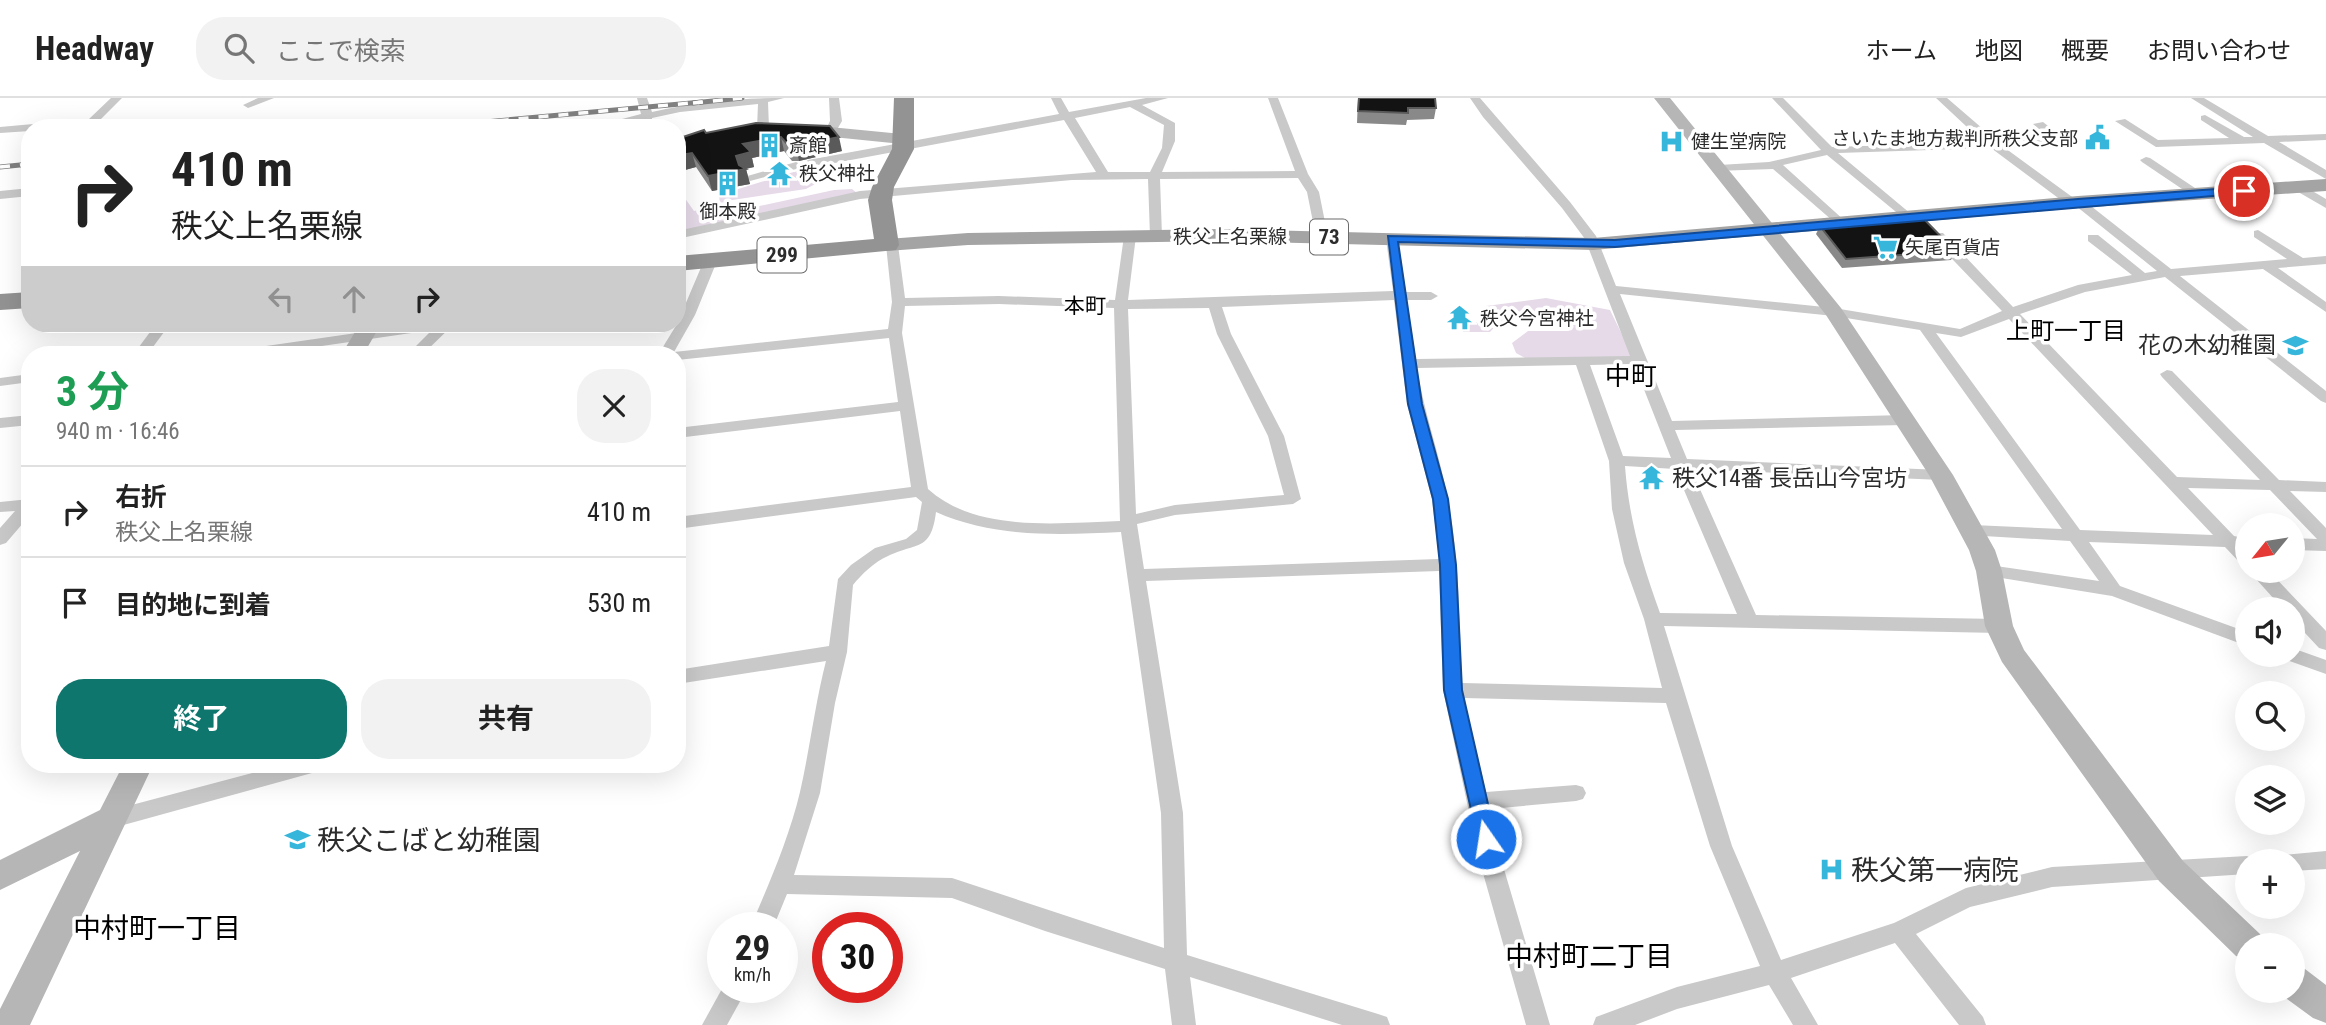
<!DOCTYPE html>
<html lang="ja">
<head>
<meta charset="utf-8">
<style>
  :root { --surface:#fff; --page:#f2f2f2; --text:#222; --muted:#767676; --line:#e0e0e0; --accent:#0f766e }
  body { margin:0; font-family:"Roboto Condensed","Noto Sans JP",sans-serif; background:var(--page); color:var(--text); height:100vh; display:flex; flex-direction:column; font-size:26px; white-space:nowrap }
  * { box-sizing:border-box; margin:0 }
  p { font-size:23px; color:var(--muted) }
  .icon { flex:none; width:38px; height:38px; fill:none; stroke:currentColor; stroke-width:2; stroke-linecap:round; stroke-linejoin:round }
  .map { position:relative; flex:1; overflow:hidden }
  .sheet { position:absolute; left:21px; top:248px; width:665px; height:427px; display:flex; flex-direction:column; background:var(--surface); border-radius:28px; box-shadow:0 7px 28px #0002 }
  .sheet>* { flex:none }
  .hud { position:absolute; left:21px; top:21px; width:665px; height:214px; border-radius:28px; box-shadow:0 7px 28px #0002; background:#fff; color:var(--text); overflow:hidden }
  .needle { width:46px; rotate:240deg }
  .controls { position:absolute; left:2235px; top:415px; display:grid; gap:14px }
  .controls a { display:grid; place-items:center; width:70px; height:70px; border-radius:50%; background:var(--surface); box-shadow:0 7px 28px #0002; font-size:35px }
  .speed { position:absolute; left:707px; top:814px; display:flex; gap:14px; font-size:35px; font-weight:700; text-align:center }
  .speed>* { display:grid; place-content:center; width:91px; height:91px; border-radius:50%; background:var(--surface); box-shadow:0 7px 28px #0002; line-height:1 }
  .speed small { font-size:18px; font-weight:400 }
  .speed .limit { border:10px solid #d22; background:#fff; color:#111 }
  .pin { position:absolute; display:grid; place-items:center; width:60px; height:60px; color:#fff; margin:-30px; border:4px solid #fff; border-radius:50%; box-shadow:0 2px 7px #0007 }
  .me { position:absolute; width:77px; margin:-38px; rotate:347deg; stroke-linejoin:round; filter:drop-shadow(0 0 5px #0008) }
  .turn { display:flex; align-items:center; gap:24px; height:147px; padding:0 35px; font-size:32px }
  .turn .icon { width:91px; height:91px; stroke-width:2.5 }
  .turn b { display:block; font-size:49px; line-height:60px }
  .lanes { display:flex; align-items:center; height:66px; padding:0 35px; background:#0003; justify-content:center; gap:35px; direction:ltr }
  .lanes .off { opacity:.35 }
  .round { display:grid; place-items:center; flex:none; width:74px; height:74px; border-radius:28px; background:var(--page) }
  .head { display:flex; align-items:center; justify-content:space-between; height:119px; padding:0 35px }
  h1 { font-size:42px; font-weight:700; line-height:52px; color:#1e9e55 }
  .button { display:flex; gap:14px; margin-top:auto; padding:14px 35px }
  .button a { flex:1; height:80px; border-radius:28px; background:var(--accent); color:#fff; font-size:28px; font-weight:700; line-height:80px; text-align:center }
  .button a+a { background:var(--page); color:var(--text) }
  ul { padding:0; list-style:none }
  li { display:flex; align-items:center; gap:21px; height:91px; padding:0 35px; border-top:2px solid var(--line) }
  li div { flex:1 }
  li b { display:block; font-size:26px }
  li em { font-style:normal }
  header { display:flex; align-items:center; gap:42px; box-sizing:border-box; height:98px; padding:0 35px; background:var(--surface); border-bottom:2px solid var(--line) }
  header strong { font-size:33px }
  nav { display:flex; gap:38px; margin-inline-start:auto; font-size:24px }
  .search { width:490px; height:63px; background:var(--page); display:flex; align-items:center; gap:18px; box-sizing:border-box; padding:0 24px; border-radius:28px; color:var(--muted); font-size:26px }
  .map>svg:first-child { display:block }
</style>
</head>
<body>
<header>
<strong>Headway</strong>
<div class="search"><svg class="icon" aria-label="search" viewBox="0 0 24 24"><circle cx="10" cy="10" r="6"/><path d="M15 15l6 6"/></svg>ここで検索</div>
<nav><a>ホーム</a><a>地図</a><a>概要</a><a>お問い合わせ</a></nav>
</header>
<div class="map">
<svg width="2326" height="927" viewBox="0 0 2326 927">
  <rect width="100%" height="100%" fill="#fff"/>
  <g fill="#e6dae9">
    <polygon points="800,72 808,72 819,84 806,91 726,103 727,115 834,92 852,91 857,95 677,135 677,89 694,113 720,107 719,97"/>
    <path d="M 1546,200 L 1610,212 L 1633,259 L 1525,260 L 1516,255 L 1512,245 L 1528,233 L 1568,233 L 1574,229 C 1564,216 1516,220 1500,223 L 1490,234 L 1463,234 L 1461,225 L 1480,224 L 1486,220 L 1486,208 Z"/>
  </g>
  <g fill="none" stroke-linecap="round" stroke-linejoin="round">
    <g fill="#c9c9c9" fill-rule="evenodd">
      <polygon points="111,0 122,0 96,26 30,30 30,33 0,35 0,29 89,21"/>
      <polygon points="258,0 274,0 248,10 243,7"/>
      <path d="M 637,0 L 647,0 L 652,14 C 695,4 740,0 784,0 L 768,4 L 769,30 L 763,33 L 757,30 L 758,6 L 680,14 L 652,20 L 652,30 L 640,30 L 641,23 L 609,30 L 588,30 L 641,16 Z"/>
      <polygon points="829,0 839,0 842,23 835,35 831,36 825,33 830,23"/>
      <path d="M 1051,0 L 1061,0 L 1069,14 L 1146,0 L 1168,0 L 1142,7 L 1175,25 L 1175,43 L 1162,74 L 1295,73 L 1268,0 L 1278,0 L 1308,76 L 1319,94 L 1328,139 L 1322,143 L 1316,139 L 1307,94 L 1298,80 L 1160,81 L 1162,138 L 1156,142 L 1150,138 L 1148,81 L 1072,82 L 860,101 L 677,141 L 677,133 L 860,93 L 1096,74 L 1064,22 L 808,70 L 802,66 L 808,62 L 1059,16 ZM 1130,9 L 1164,27 L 1162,50 L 1150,74 L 1108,74 L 1075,20 Z"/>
      <path d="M 1470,0 L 1480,0 L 1570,104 L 1596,138 L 1616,188 L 1834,210 L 1960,231 L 2002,213 L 1933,141 L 1933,135 L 1943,135 L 2013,209 L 2078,187 L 2132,177 L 2088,143 L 2088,137 L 2098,137 L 2145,175 L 2157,173 L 2076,108 L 2069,108 L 1991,50 L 1838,55 L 1911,116 L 1913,119 L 1907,123 L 1827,57 L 1783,67 L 1845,123 L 1847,126 L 1841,130 L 1773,71 L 1715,73 L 1713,71 L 1719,67 L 1769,64 L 1821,52 L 1772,0 L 1783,0 L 1832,49 L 1983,44 L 1936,0 L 1947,0 L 1997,43 L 2052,42 L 2033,26 L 2043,24 L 2067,43 L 2067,47 L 2005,50 L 2075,101 L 2082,101 L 2171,171 L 2287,161 L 2254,139 L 2254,133 L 2258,132 L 2303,160 L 2326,158 L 2326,166 L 2278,170 L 2326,204 L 2326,214 L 2263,171 L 2180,178 L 2326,293 L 2326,305 L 2321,303 L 2165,179 L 2085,194 L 2020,216 L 2177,379 L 2260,382 L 2162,279 L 2160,276 L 2167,272 L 2172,273 L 2279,382 L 2326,384 L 2326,394 L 2290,393 L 2326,430 L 2326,453 L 2292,452 L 2292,440 L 2317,441 L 2270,392 L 2188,390 L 2234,438 L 2243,440 L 2246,444 L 2243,448 L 2247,451 L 2247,468 L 2241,466 L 2225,449 L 2089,444 L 2120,488 L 2247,534 L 2247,548 L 2112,498 L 1983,477 L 1980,473 L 1983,469 L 1989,467 L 2099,483 L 2070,443 L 1967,437 L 1964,433 L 1967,429 L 1973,427 L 2062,431 L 1920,232 L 1834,218 L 1620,196 L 1672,323 L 1904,317 L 1912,322 L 1904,327 L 1675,332 L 1687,361 L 1941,372 L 1949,377 L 1941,382 L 1691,371 L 1756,517 L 1999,521 L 2006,523 L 2008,528 L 2006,533 L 1999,535 L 1664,528 L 1732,748 L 1781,862 L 1894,825 L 1966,790 L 2052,769 L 2247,758 L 2256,763 L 2247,763 L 2247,776 L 2052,789 L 1970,809 L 1916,836 L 1983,919 L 1986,927 L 1959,927 L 1895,845 L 1791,880 L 1818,927 L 1793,927 L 1769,887 L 1677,911 L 1635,927 L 1593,927 L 1596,919 L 1677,889 L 1760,868 L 1710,748 L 1666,605 L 1464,600 L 1486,694 L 1576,687 L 1583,689 L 1586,695 L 1583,701 L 1576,703 L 1490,711 L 1501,761 L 1550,927 L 1526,927 L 1479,761 L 1443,592 L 1439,473 L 1146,483 L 1183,715 L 1187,857 L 1378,916 L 1387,919 L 1390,927 L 1342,927 L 1190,879 L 1196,927 L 1172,927 L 1165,871 L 1045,833 L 952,800 L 787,796 L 773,830 L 750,830 C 769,786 789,740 800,694 C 810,650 815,606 826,563 L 677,586 L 677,572 L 829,548 L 838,481 L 851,467 L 875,450 L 906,441 L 917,432 L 922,404 L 916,399 L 677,431 L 677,419 L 911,389 L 900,313 L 677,340 L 677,330 L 898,304 L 889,240 L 677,262 L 677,257 L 658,257 L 677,226 L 705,160 L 715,160 L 717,163 L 695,217 L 674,254 L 888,231 L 892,204 L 886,147 L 892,143 L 898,147 L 905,200 L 999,198 L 1115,202 L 1124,138 L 1130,134 L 1136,138 L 1128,202 L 1393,193 L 1386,141 L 1392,137 L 1398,141 L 1406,194 L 1431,194 L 1438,198 L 1431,202 L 1407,202 L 1416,261 L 1630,258 L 1585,141 L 1562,110 L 1483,19 ZM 1394,202 L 1407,306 L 1432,401 L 1439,461 L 1144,471 L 1137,426 L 1175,417 L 1293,406 L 1301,401 L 1284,338 L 1231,236 L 1222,209 ZM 999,206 L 1114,210 L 1120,423 C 1058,425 977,435 928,391 L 902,235 L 905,208 ZM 1209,210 L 1217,236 L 1268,338 L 1284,397 L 1175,407 L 1136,416 L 1128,211 ZM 2009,221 L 2213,437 L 2080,432 L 1936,235 L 1961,239 ZM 1634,266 L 1671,360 L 1623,358 L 1590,267 ZM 1576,267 L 1609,363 L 1612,411 L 1624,465 L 1644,521 L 1662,590 L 1462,585 C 1459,524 1460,462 1448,402 C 1440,357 1424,315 1417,270 ZM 1625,368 L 1675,371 L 1737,516 L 1660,515 C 1642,465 1629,422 1625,368 ZM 936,414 C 994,440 1059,437 1121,434 L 1161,715 L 1164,850 L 952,780 L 794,777 L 820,695 L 835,605 L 847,554 L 853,487 C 862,476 874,464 888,458 C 917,444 931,454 936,414 Z"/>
      <polygon points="2191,0 2204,0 2268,38 2326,36 2326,42 2279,44 2326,72 2326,81 2264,45 2156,49 2115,23 2125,21 2158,42 2229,40 2201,22 2201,18 2205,17 2244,39 2253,39"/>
      <polygon points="2146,59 2150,60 2204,96 2194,99 2142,64 2140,62"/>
      <polygon points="796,64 800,66 800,70 750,83 744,79"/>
      <polygon points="2297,84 2326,101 2326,110 2293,91 2293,85"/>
      <polygon points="30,90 30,98 0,101 0,93"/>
      <polygon points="2218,91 2257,115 2257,121 2249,121 2214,98 2214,92"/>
      <polygon points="156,226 170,226 147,257 133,257"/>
      <polygon points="419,226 454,226 422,257 407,257 432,232 260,257 225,257 232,253"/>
      <polygon points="30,276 30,284 0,288 0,280"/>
      <polygon points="30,317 30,327 0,330 0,320"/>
      <polygon points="30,401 30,417 6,445 0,447 0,430 15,413 0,414 0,404"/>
      <polygon points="2248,472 2268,472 2326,533 2326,552 2319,550 2292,521 2292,511 2283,511"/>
      <polygon points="2292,550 2326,562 2326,576 2284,561 2282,556 2292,556"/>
      <polygon points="282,667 322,667 319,673 312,675 109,731 101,728 98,722 101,716 109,713"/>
      <polygon points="2326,753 2326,771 2292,773 2292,763 2282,763 2284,757"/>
      <polygon points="723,889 748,889 727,927 702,927"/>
    </g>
    <g fill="#b6b6b6" fill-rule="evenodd">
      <polygon points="1654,0 1670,0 1841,210 1953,377 1995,452 2002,473 2013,528 2024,552 2183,763 2260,836 2265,847 2247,847 2247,862 2236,858 2159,783 2002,564 1985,528 1976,473 1969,452 1929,377 1826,217"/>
      <polygon points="799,26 902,36 911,41 902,46 793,35 791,31 793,27"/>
      <polygon points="360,226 381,226 363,257 341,257"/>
      <polygon points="123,667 153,667 30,927 0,927 0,911 80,753 0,792 0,762 100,712"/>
      <polygon points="2292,867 2305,871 2326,887 2326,925 2313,920 2279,895 2279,892 2292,892"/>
    </g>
    <polygon fill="#a4a4a4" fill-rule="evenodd" points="2326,81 2326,93 2078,110 1593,152 1220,143 968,147 887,153 880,151 877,147 880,143 887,141 968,135 1220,131 1593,140 2078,98"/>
    <g fill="#939393" fill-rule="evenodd">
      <polygon points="894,0 914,0 914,51 894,89 892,102 899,147 896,152 677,173 677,158 874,141 868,102 872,89 892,51"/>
      <polygon points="30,194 30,210 0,212 0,196"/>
    </g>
    <defs>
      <g id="rail">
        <polyline points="693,5 742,0"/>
        <polyline points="419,30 702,4"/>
        <polyline points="0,69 30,66"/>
      </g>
    </defs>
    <use href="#rail" stroke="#818181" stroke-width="5"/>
    <use href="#rail" stroke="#fff" stroke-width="3.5" stroke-dasharray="10" stroke-linecap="butt"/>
  </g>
  <g fill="#898989">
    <polygon points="1358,0 1435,0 1436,10 1434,21 1407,22 1406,27 1357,25"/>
    <polygon points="756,25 842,53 799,63 792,63 784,53 752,60 754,69 746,71 750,86 712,93 696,69 685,72 677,60 677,41"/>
    <polygon points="1820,128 1955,153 1951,162 1842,170 1816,136"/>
  </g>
  <g fill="#5a5a5a">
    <polygon points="781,39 784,53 752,60 754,69 740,72 736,58 743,46"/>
    <polygon points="839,39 842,53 799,63 796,48"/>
    <polygon points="692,55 696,69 685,72 681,57"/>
    <polygon points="746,71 750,86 712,93 708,78"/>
  </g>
  <g fill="#131313" stroke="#5a5a5a" stroke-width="2">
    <polygon points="1359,0 1435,0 1436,10 1408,10 1408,15 1358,13"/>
    <polygon points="756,25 830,28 839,39 796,48 789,48 781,39 743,46 751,54 736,58 739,67 746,71 708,78 692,55 681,57 677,52 677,41 704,32 706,35"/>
    <polygon points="1921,118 1955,153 1846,161 1820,128"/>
  </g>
  <polygon fill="#1a73e8" stroke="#114b97" stroke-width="2" points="2244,89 2250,93 2248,95 1615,149 1398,144 1422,306 1448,401 1456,467 1462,592 1496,741 1493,747 1486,750 1479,747 1444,592 1440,467 1433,401 1408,306 1388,138 1615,142 2078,101"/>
  <defs>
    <symbol id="civic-bare" viewBox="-9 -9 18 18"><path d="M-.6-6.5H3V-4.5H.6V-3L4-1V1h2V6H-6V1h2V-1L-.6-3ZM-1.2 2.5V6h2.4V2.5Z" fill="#37b6db" stroke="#fff" stroke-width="2.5" paint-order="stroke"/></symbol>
    <symbol id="hospital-bare" viewBox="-9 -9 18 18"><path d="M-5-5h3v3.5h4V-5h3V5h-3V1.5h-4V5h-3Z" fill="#37b6db" stroke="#fff" stroke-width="2.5" paint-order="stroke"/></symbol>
    <symbol id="building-bare" viewBox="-9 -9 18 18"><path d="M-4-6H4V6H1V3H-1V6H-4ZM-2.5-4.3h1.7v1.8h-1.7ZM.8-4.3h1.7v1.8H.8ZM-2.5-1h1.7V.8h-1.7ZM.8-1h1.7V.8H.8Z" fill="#37b6db" stroke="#fff" stroke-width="2.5" paint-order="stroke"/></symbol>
    <symbol id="temple-bare" viewBox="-9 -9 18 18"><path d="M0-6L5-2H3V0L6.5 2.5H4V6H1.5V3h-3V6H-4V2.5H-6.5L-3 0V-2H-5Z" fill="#37b6db" stroke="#fff" stroke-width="2.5" paint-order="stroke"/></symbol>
    <symbol id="supermarket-bare" viewBox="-9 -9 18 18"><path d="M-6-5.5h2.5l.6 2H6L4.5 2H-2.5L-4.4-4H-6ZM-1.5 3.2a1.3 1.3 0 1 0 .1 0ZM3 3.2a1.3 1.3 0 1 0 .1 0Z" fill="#37b6db" stroke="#fff" stroke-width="2.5" paint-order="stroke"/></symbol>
    <symbol id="school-bare" viewBox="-9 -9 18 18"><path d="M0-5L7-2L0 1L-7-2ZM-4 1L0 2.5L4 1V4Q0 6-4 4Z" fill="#37b6db" stroke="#fff" stroke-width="2.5" paint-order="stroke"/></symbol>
  </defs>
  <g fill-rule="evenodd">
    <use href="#civic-bare" x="2080" y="22" width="35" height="35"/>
    <use href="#hospital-bare" x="1654" y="26" width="35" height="35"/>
    <use href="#building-bare" x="752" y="30" width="35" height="35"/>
    <use href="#temple-bare" x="762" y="58" width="35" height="35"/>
    <use href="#building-bare" x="710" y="68" width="35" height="35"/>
    <use href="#supermarket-bare" x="1868" y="132" width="35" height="35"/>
    <use href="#temple-bare" x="1442" y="202" width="35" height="35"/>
    <use href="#school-bare" x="2278" y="230" width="35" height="35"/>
    <use href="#temple-bare" x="1634" y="362" width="35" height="35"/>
    <use href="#school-bare" x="280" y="724" width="35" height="35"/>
    <use href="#hospital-bare" x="1814" y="754" width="35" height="35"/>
  </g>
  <g text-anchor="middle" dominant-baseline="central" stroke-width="7" stroke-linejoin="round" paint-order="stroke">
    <g font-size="19" fill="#2c2c2c" stroke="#fff" text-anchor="start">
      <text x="2078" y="40" text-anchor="end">さいたま地方裁判所秩父支部</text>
      <text x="1691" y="43">健生堂病院</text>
      <text x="789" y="47">斎館</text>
      <text x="799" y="75">秩父神社</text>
      <text x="728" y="113" text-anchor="middle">御本殿</text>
      <text x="1905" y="149">矢尾百貨店</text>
      <text x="1480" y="220">秩父今宮神社</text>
    </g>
    <g font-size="19" fill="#2c2c2c" stroke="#fff">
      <text x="1230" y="138">秩父上名栗線</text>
    </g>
    <g fill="#fff" stroke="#6b6b6b" stroke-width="2">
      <rect x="1310" y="121.5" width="38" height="35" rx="5"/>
      <rect x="757.5" y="139.5" width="49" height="35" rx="5"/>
    </g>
    <g font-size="21" font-weight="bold" fill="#2c2c2c">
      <text x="1329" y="139">73</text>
      <text x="782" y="157">299</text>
    </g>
    <g font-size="21" fill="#000" stroke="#fff">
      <text x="1085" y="208">本町</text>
    </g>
    <g font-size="23" fill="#2c2c2c" stroke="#fff" text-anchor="end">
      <text x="2276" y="247">花の木幼稚園</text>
      <text x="1672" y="380" text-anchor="start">秩父14番 長岳山今宮坊</text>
    </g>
    <g font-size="24" fill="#000" stroke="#fff">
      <text x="2066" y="233">上町一丁目</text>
    </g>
    <g font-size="26" fill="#000" stroke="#fff">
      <text x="1631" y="278">中町</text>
    </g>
    <g font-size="28" fill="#2c2c2c" stroke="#fff" text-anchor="start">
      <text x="317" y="742">秩父こばと幼稚園</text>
      <text x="1851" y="772">秩父第一病院</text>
    </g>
    <g font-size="28" fill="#000" stroke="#fff">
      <text x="157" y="830">中村町一丁目</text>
      <text x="1589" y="858">中村町二丁目</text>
    </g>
  </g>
</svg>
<div class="controls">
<a><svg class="needle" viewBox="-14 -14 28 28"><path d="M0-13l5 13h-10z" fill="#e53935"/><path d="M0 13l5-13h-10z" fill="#767676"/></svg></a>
<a><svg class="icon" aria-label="sound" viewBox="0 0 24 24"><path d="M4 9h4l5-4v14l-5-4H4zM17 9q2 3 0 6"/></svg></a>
<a><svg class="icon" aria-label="search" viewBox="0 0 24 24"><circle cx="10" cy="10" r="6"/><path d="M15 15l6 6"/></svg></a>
<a><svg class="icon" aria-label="layers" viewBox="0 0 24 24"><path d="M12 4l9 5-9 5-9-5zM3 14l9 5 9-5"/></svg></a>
<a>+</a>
<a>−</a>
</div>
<div class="speed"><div>29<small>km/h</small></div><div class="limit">30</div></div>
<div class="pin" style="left:2244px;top:93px;background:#d93025"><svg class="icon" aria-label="arrive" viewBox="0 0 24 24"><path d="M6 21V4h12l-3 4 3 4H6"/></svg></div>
<svg class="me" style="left:1486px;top:741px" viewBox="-20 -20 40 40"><circle r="17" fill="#1a73e8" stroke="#fff" stroke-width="3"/><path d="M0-11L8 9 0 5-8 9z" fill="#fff"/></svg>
<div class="hud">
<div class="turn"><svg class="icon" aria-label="right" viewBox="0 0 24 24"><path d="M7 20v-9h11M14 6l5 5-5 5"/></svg><div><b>410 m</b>秩父上名栗線</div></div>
<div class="lanes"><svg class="icon off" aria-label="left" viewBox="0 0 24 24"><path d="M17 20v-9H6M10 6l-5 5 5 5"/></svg><svg class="icon off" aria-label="ahead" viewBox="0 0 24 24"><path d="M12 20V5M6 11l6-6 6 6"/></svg><svg class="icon" aria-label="right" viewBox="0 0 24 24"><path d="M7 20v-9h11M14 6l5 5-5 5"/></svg></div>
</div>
<section class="sheet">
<div class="head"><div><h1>3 分</h1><p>940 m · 16:46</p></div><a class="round"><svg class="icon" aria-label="close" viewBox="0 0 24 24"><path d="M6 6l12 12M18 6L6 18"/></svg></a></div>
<ul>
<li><svg class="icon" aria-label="right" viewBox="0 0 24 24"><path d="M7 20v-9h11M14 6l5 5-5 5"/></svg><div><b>右折</b><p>秩父上名栗線</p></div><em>410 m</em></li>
<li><svg class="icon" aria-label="arrive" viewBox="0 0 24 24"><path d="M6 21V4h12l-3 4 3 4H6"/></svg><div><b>目的地に到着</b></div><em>530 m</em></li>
</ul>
<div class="button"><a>終了</a><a>共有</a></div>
</section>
</div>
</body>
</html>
